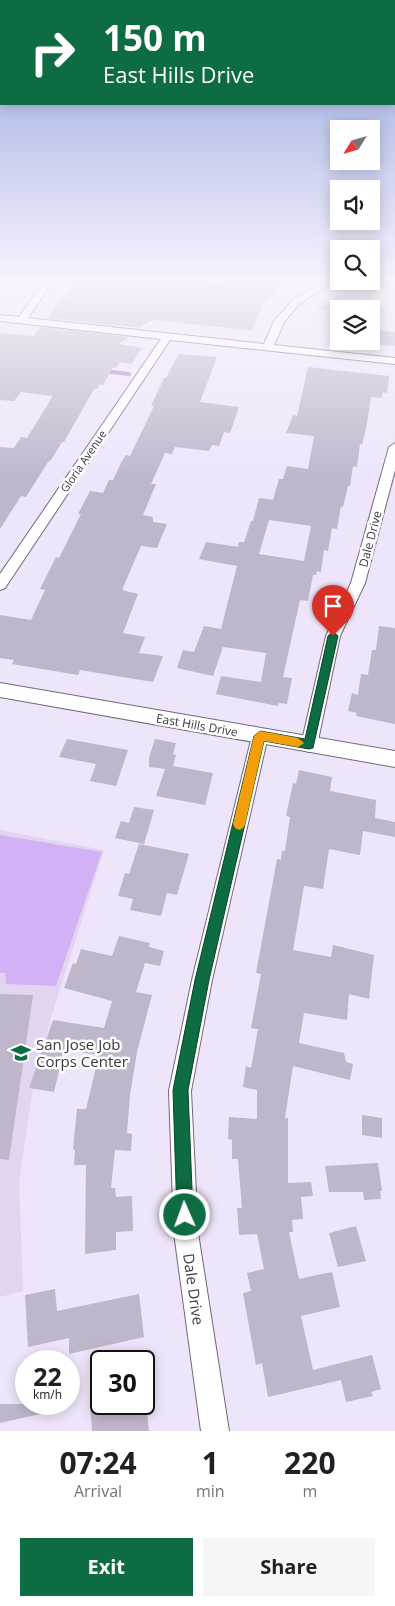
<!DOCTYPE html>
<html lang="en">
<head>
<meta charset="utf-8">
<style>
  :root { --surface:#fff; --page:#f6f6f6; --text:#202124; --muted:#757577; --accent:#0d6c41 }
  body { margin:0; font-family:"Open Sans",sans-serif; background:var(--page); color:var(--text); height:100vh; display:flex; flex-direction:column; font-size:19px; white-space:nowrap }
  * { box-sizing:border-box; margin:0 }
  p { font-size:16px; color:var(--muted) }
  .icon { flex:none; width:28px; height:28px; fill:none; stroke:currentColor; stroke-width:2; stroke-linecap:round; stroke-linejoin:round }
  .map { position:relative; height:1431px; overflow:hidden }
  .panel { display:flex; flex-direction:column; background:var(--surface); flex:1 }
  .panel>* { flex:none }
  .hud { position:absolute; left:0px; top:0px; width:395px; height:105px; box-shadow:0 2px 12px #0003; background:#0d6c41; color:#fff; overflow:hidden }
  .needle { width:32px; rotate:233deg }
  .buttons { position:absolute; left:330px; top:120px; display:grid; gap:10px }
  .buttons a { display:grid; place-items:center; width:50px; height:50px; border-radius:0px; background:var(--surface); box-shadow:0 2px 12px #0003; font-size:25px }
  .speed { position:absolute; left:15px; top:1350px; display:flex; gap:10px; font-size:25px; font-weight:700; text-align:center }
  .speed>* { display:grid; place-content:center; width:65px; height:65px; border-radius:50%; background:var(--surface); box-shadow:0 2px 12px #0003; line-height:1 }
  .speed small { font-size:12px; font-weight:400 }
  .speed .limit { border:2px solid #111; border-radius:8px; background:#fff; color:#111 }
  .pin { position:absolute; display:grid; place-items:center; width:42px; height:42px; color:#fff; margin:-51px -21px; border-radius:50% 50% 50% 0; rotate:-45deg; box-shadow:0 0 5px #0007 }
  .pin .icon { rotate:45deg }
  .me { position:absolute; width:55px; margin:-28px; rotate:358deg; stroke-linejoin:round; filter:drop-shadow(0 0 4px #0008) }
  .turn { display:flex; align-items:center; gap:18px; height:105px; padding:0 20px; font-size:22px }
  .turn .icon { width:65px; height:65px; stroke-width:2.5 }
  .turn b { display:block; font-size:35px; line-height:42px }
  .eta { display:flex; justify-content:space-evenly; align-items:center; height:85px; text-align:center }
  .eta b { font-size:30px; font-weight:700; line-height:35px }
  .button { display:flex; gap:10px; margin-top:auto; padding:10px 20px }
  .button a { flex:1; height:58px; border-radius:0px; background:var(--accent); color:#fff; font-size:20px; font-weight:700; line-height:58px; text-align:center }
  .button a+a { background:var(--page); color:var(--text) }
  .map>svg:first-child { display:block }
</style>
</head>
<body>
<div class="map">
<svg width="395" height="1431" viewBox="0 0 395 1431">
  <rect width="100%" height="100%" fill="#efe5fa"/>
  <polygon fill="#e2d5f0" points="0,830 104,850 51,1018 33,1088 19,1181 23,1291 0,1297"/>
  <polygon fill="#d3b1f6" points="0,835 102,852 56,986 6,984 5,973 0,973"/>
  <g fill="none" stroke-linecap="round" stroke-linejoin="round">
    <polyline stroke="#aa87cd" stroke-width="4" points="104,371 129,374"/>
  </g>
  <g fill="#bfb6ca" fill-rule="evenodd">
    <polygon points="78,280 207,280 208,285 228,280 287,280 263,303 252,331 158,320 150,321 140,328 47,318 62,298 66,298"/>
    <polygon points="395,280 350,309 317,309 365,281"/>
    <polygon points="40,327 129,337 119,344 142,348 131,364 120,362 116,368 113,367 103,385 100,384 97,389 94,389 64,442 62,442 51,460 48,462 26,497 21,496 0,529 0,447 14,448 21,437 27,438 53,396 21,392 14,401 0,400 0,333 34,336"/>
    <polygon points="371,330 395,332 395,346 371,344"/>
    <polygon points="179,354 217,357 200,402 239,407 230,433 224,432 219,446 212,445 209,451 175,447 172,454 165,453 151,484 156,484 143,515 153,517 153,522 167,524 157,548 141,546 122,590 138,594 123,633 145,637 139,653 163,656 153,682 80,670 78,675 12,664 14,660 0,658 0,615 31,620 45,590 40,589 56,557 59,558 81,514 78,514 90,491 103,493 109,480 113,480 122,461 126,455 130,456 154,406 151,406 164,378 166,378"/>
    <path d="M 308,367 L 389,376 L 387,393 L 383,392 L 382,398 L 371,397 L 366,429 L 362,445 L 360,444 L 357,467 L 353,466 L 350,486 L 348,486 L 343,507 L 341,506 L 337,529 L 332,528 L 328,551 L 324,550 L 321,572 L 317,571 L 316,575 L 313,575 L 308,601 L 300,600 L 283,677 L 292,678 L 287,704 L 279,703 L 278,706 L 216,694 L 221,676 L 261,682 L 266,653 L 223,647 L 213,676 L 177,668 L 183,650 L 194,652 L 204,626 L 221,629 L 237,566 L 199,559 L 206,542 L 238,547 L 239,542 L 244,542 L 251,521 L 253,521 L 259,498 L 273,500 L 279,479 L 283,479 L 287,466 L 308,469 L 314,436 L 286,433 L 293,415 L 297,416 ZM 269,520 L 311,526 L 304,561 L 259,554 Z"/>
    <polygon points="379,626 395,628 395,724 356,716 357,713 348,711 352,693 358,695 361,674 368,675 372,650 376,650"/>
    <polygon points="67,739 128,750 116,786 90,781 96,764 59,757"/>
    <polygon points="155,739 176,743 173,754 176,755 173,766 213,773 205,805 156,796 165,769 149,767 149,758"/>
    <polygon points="299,770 332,777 330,791 376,800 375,818 395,822 395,837 363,831 360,855 329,849 323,889 304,886 293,950 331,957 333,945 374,955 369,999 349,994 347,1020 304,1013 299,1043 344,1053 346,1062 353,1064 350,1080 293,1066 285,1118 288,1118 288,1183 311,1182 313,1196 301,1197 303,1219 292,1220 293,1232 289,1232 299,1279 332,1272 340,1307 301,1316 313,1370 372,1355 381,1389 371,1392 373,1396 346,1402 341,1380 268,1397 262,1363 256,1365 243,1293 251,1291 247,1273 264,1269 257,1234 239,1235 237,1208 242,1208 238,1159 232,1159 232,1140 228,1139 229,1117 257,1119 257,1090 243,1087 246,1066 251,1068 258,1029 251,1028 261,974 256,973 277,859 281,860 282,851 285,851 290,817 286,816 293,783 296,784"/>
    <polygon points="134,807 154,810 144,844 115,838 121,821 129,823"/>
    <polygon points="139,844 189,854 177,895 167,893 161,916 130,910 133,899 118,896 125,873 129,874"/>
    <polygon points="119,936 150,943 149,947 164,951 160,966 145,963 136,992 152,995 137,1052 130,1095 127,1133 132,1134 131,1151 115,1150 111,1188 115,1188 116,1197 132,1196 133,1231 116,1232 116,1250 85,1254 86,1165 74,1165 75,1150 73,1149 77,1109 86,1109 99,1055 64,1050 54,1092 29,1088 53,1020 104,1028 112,1001 64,988 73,963 76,964 81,949 112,956"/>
    <polygon points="0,994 33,995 9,1160 0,1159"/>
    <polygon points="362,1115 382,1118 382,1138 362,1135"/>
    <polygon points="378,1163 382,1191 380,1191 381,1199 364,1200 363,1192 329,1192 325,1166"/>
    <polygon points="356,1226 366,1261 338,1267 329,1233"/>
    <polygon points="55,1289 57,1311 139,1294 144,1337 69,1354 69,1338 28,1347 25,1295"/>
    <polygon points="0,1404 57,1404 58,1410 0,1423"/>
    <polygon points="90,1404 146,1404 149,1431 92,1431"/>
  </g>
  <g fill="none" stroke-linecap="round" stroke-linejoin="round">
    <defs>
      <g id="minor">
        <polygon points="45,280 54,280 28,318 264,344 274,321 293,300 325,280 336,280 299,304 284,322 274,345 395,358 395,364 170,340 5,588 0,590 0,574 161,339 0,321 0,315 19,317"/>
        <polygon points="395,443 395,470 365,583 340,636 317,745 315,750 309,752 303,750 301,745 326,636 351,583 389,447"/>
        <polygon points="260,730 266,731 268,736 212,980 191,1091 198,1233 229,1431 201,1431 174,1233 169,1091 192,980 252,736 254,731"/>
      </g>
      <polygon id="tertiary" points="0,683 395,751 395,767 0,697"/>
    </defs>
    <use href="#minor" stroke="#71697b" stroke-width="2"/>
    <use href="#tertiary" stroke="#71697b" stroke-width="2"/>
    <use href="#minor" fill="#fff" fill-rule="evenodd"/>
    <use href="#tertiary" fill="#fff" fill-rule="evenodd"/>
  </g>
  <linearGradient id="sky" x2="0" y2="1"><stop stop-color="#8fa2dd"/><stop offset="0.58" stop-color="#f8f3fd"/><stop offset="1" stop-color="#f8f3fd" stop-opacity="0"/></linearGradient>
  <rect width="395" height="481" fill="url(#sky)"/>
  <polygon fill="#0d6c41" stroke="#08462a" points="333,632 338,636 313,748 309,749 264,741 209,980 188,1090 193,1215 191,1221 185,1223 179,1221 177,1215 173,1090 195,980 254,736 260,731 305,739 328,636"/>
  <polygon fill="#f59e0b" points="260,731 298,738 304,743 298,747 264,741 245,824 243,828 239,830 235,828 233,824 254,736"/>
  <defs>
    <symbol id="school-bare" viewBox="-9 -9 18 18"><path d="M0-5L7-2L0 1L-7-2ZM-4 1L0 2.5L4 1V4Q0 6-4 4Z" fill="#0d6c41" stroke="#fff" stroke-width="2.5" paint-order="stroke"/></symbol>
  </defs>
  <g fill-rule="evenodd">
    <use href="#school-bare" x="7" y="1039" width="28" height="28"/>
  </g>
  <g text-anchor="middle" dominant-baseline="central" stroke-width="5" stroke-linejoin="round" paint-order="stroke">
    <g font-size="11" fill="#3a363e" stroke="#fff">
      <text transform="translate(83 461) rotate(-56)">Gloria Avenue</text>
    </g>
    <g font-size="12" fill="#3a363e" stroke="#fff">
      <text transform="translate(370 539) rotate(-75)">Dale Drive</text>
      <text transform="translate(197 725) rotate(10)">East Hills Drive</text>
    </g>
    <g font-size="15" fill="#3a363e" stroke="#fff" text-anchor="start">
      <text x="36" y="1044">San Jose Job<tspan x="36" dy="17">Corps Center</tspan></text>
    </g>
    <g font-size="15" fill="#3a363e" stroke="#fff">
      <text transform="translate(194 1289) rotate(82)">Dale Drive</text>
    </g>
  </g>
</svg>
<div class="buttons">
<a><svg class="needle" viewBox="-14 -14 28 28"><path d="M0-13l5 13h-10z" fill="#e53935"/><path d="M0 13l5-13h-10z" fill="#757577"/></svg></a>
<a><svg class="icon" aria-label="sound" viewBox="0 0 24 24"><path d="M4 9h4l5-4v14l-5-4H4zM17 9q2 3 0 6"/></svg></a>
<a><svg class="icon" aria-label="search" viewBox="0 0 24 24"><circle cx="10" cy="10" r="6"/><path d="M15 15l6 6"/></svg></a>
<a><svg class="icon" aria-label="layers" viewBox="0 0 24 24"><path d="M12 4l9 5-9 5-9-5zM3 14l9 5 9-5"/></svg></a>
</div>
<div class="speed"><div>22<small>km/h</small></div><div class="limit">30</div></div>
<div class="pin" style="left:333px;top:636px;background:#d93025"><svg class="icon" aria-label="arrive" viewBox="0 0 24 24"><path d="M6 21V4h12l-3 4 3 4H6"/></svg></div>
<svg class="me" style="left:185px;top:1215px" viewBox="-20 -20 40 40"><circle r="17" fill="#0d6c41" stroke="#fff" stroke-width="3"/><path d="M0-11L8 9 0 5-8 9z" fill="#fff"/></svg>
<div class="hud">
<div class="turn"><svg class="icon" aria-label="right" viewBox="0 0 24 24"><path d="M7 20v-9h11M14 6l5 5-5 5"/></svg><div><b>150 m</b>East Hills Drive</div></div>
</div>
</div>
<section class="panel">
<div class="eta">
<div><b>07:24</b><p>Arrival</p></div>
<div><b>1</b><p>min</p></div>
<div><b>220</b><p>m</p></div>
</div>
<div class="button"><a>Exit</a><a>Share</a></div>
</section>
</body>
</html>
